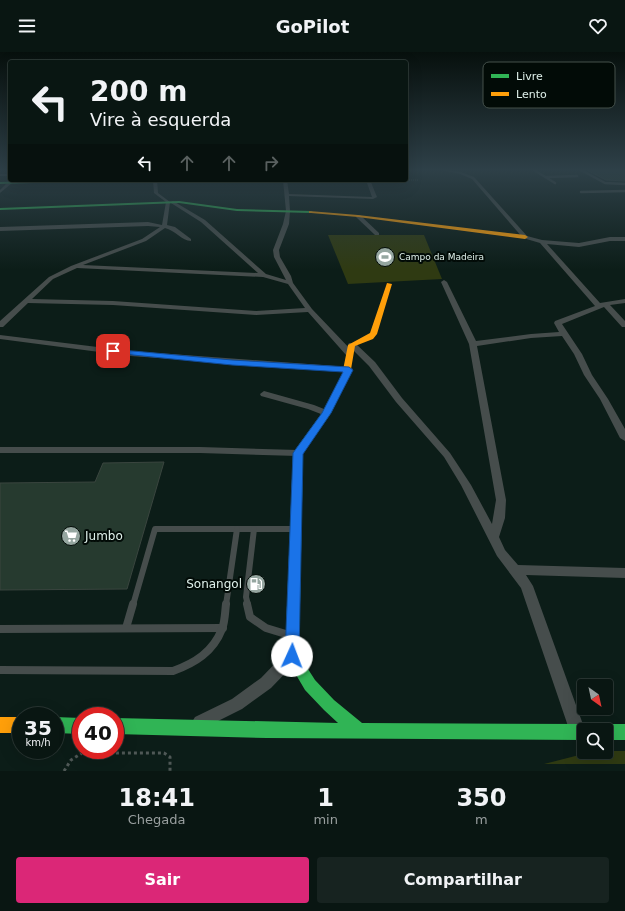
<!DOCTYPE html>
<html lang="pt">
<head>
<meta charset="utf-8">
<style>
  :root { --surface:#091612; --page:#172320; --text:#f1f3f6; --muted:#999f9f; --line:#293532; --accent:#db2777 }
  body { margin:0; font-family:"DejaVu Sans",sans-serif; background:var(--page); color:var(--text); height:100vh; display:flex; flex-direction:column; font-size:15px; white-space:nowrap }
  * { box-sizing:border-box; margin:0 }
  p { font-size:13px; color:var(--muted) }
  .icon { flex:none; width:22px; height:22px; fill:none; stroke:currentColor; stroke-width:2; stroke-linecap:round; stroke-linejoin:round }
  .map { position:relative; height:719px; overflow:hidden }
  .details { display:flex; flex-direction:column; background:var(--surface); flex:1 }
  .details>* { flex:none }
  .hud { position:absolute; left:8px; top:8px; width:400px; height:122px; border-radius:4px; box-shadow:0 4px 16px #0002,0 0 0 1px var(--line); background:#091612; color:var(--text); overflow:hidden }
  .needle { width:26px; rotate:147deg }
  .tools { position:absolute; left:577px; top:627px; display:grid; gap:8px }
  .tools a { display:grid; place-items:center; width:36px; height:36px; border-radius:4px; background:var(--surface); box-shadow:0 4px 16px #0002,0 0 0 1px var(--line); font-size:20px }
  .speed { position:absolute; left:12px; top:655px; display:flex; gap:8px; font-size:20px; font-weight:700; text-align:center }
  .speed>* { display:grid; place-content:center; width:52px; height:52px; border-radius:50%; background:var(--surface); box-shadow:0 4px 16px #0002,0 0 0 1px var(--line); line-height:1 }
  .speed small { font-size:10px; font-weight:400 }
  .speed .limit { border:6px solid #d22; background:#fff; color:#111 }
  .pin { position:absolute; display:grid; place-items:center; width:34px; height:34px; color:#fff; margin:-17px; border-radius:8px; box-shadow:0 2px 6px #0006 }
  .me { position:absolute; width:44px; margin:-22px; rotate:2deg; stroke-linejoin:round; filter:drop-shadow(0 0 3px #0008) }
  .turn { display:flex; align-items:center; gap:14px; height:84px; padding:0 16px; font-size:18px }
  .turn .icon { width:52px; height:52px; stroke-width:2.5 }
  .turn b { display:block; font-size:28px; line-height:34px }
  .lanes { display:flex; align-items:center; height:38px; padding:0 16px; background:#0003; justify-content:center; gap:20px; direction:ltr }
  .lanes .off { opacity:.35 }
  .eta { display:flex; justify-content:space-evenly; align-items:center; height:68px; text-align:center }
  .eta b { font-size:24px; font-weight:700; line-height:28px }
  .cta { display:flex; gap:8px; margin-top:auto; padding:8px 16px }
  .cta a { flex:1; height:46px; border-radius:4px; background:var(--accent); color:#fff; font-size:16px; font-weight:700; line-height:46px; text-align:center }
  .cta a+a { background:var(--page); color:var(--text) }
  header { display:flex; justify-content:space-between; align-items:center; height:52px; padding:0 16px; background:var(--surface); font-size:18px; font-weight:700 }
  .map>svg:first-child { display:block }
</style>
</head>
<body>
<header><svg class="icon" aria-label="menu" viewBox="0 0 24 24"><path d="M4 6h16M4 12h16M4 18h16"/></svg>GoPilot<svg class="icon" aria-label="heart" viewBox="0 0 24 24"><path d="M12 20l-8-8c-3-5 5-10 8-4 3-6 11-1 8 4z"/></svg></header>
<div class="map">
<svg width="625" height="719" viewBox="0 0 625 719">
  <rect width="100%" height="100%" fill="#0c1d18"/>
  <g fill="#2f3a12">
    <polygon points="328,183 424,183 442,227 348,232"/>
    <polygon points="606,699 625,699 625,712 544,712 591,700 606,700"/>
  </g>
  <g fill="#263a2f" stroke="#3a453f">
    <polygon points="617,117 625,117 625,129 606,128 587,118"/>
    <polygon points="164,410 127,537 0,538 0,431 95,430 103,411"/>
  </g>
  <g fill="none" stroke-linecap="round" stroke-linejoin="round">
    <polyline stroke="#4f5856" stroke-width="1" stroke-dasharray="1 1" stroke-linecap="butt" points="375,128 419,128"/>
    <polyline stroke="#4f5856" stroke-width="3" stroke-dasharray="3 3" stroke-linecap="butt" points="64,719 71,708 82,701 164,701 170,705 170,719"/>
    <g stroke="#464d4c" stroke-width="2.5">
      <polyline points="536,117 534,118 555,131"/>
      <polyline points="581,118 605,131 625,132"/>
      <polyline points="547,125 577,124"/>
      <polyline points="581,140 625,139"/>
    </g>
    <g stroke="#464d4c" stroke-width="6">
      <polyline points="133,553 155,477 294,477"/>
      <polyline points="226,553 237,477"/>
      <polyline points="248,553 246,545 254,477"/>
    </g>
    <g stroke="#464d4c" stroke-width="8">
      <polyline points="247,552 250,565 266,576 289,583"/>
      <polyline points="126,576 133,552"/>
      <polyline points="0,577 223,576"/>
      <path d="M 0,618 L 173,619 C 195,611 213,600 222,577 C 225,570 225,560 226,552"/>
    </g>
    <g fill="#464d4c" fill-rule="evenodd">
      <polygon points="437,117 461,120 474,125 527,184 542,188 579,191 610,185 625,185 625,189 610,189 579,195 547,192 600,251 625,247 625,251 610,253 625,269 625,275 622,275 604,255 562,272 582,302 592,323 608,347 625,377 625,389 620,386 600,347 584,323 574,302 562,284 531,286 477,294 506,448 505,466 499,485 505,498 518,513 625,516 625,526 526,523 533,534 585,678 584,686 578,688 572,686 570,680 521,536 497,504 461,433 444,405 396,350 369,314 348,293 349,291 355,291 375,310 402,346 450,401 471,433 492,472 496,448 469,292 441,230 444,228 447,230 476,289 531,282 559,280 554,271 555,269 595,254 540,191 523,186 472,127 460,122"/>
      <rect x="0" y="122" width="10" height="2"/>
      <path d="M 153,128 L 157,128 L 158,141 L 170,150 L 167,173 L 175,175 L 191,187 L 191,189 C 182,189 175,178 165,176 L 146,189 L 83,213 L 258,221 L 201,170 L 171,151 L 171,150 L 173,149 L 205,168 L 266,222 L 286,228 L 274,205 L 273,198 L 283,172 L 286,159 L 283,128 L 287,128 L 289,142 L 372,145 L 366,128 L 370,128 L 377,145 L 373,147 L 289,144 L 290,159 L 289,172 L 279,198 L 280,205 L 291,224 L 293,231 L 312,257 L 352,299 L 353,301 L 352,303 L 346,303 L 308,260 L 256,263 L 113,253 L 28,251 L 3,275 L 0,275 L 0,269 L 49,225 L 71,214 L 142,187 L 160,175 L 148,174 L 0,179 L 0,175 L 148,170 L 162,173 L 166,150 L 154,141 ZM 77,216 L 263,225 L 288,232 L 305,256 L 256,259 L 113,249 L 32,247 L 53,227 Z"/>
      <polygon points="8,130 12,131 0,141 0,138"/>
      <polygon points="356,163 360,163 379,181 379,183 375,183 356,165"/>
      <polygon points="0,283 130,299 349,315 353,317 349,319 130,304 0,287"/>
      <polygon points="264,339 314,353 329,359 331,361 326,364 308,357 261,344 260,342"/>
      <polygon points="0,395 200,395 298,398 303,401 298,404 200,401 0,401"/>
      <polygon points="292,598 297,599 299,604 297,609 271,636 242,657 200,678 195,675 192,670 195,665 232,647 261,626 287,599"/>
    </g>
    <g fill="#30b455" fill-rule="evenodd">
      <polygon points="57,128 102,128 100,129 0,132 0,130"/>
      <polygon points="179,149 237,157 311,159 313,160 311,161 237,159 179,151 0,158 0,156"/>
      <polygon points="343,321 349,321 350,323 331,361 303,401 299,603 315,628 334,648 362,671 584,672 590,674 591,678 584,678 584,688 267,686 115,682 115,666 338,671 324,658 305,638 285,604 293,401 322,361"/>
      <polygon points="55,665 81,666 81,682 55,681"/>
      <polygon points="606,672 625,672 625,688 606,688 606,678 599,678 600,674"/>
    </g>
    <g fill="#ff9f0a" fill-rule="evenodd">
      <polygon points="406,117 418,117 406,119"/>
      <polygon points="309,159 358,163 525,183 528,185 525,187 358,165 311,161 309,161"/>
      <polygon points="387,231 392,232 377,282 373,287 355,294 350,323 349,325 343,325 342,323 348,293 370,281"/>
      <rect x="0" y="665" width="21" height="16"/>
    </g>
  </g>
  <linearGradient id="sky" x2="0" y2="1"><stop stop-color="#07100d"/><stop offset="0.54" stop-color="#2e4048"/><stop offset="1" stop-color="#2e4048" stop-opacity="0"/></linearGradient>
  <rect width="625" height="218" fill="url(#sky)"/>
  <polygon fill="#1a73e8" stroke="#114b97" points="111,297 232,308 349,315 353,318 331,361 303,402 299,604 297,608 292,610 287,608 285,604 293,401 322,361 343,320 232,313 113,301 111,301"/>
  <defs>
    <symbol id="stadium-disc" viewBox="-11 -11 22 22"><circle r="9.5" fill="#95a6a0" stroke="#020b07"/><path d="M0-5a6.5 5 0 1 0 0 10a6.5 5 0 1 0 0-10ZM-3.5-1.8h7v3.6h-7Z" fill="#fff"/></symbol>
    <symbol id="supermarket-disc" viewBox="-11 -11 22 22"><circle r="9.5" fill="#95a6a0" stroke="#020b07"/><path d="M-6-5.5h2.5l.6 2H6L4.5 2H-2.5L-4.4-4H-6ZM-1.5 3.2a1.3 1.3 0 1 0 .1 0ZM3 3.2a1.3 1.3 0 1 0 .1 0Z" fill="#fff"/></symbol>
    <symbol id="fuel-disc" viewBox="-11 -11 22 22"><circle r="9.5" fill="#95a6a0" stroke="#020b07"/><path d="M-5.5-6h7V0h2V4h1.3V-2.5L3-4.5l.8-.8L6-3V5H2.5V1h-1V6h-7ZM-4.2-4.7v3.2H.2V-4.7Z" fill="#fff"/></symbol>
  </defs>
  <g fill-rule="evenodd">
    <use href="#stadium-disc" x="374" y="194" width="22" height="22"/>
    <use href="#supermarket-disc" x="60" y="473" width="22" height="22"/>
    <use href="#fuel-disc" x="245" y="521" width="22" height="22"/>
  </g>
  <g text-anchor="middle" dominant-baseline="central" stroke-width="4" stroke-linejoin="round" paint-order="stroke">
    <g font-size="9" fill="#dff0ea" stroke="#020b07" text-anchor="start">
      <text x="399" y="205">Campo da Madeira</text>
    </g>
    <g font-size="12" fill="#dff0ea" stroke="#020b07" text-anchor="start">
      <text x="85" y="484">Jumbo</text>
      <text x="242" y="532" text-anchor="end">Sonangol</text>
    </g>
  </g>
  <rect x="483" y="10" width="132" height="46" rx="6" fill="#020b07" stroke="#44504b" stroke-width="1"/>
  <rect x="491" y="22" width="18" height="4" fill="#30b455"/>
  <rect x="491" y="40" width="18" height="4" fill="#ff9f0a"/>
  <g font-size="11" fill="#dff0ea">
    <text x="516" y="28">Livre</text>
    <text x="516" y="46">Lento</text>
  </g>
</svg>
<div class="tools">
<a><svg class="needle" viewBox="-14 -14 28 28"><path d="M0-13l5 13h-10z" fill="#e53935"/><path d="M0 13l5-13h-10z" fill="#999f9f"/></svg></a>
<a><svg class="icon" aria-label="search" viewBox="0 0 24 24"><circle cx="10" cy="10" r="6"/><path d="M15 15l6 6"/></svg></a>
</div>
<div class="speed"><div>35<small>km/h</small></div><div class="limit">40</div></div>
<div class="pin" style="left:113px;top:299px;background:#d93025"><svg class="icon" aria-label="arrive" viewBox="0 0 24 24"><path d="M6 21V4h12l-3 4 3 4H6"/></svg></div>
<svg class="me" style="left:292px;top:604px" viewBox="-20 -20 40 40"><circle r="19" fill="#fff"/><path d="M0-13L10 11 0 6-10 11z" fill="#1a73e8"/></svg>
<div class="hud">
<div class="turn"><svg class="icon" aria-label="left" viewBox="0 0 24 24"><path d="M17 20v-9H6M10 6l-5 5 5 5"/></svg><div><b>200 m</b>Vire à esquerda</div></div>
<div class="lanes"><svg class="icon" aria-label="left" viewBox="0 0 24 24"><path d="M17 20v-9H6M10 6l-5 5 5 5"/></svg><svg class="icon off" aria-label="ahead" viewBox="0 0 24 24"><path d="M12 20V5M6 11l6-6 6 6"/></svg><svg class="icon off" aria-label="ahead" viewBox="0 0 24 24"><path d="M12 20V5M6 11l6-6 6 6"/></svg><svg class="icon off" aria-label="right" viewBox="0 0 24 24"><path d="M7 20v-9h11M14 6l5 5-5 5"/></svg></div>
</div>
</div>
<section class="details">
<div class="eta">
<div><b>18:41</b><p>Chegada</p></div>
<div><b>1</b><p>min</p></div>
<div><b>350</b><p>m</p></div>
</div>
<div class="cta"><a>Sair</a><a>Compartilhar</a></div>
</section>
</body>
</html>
